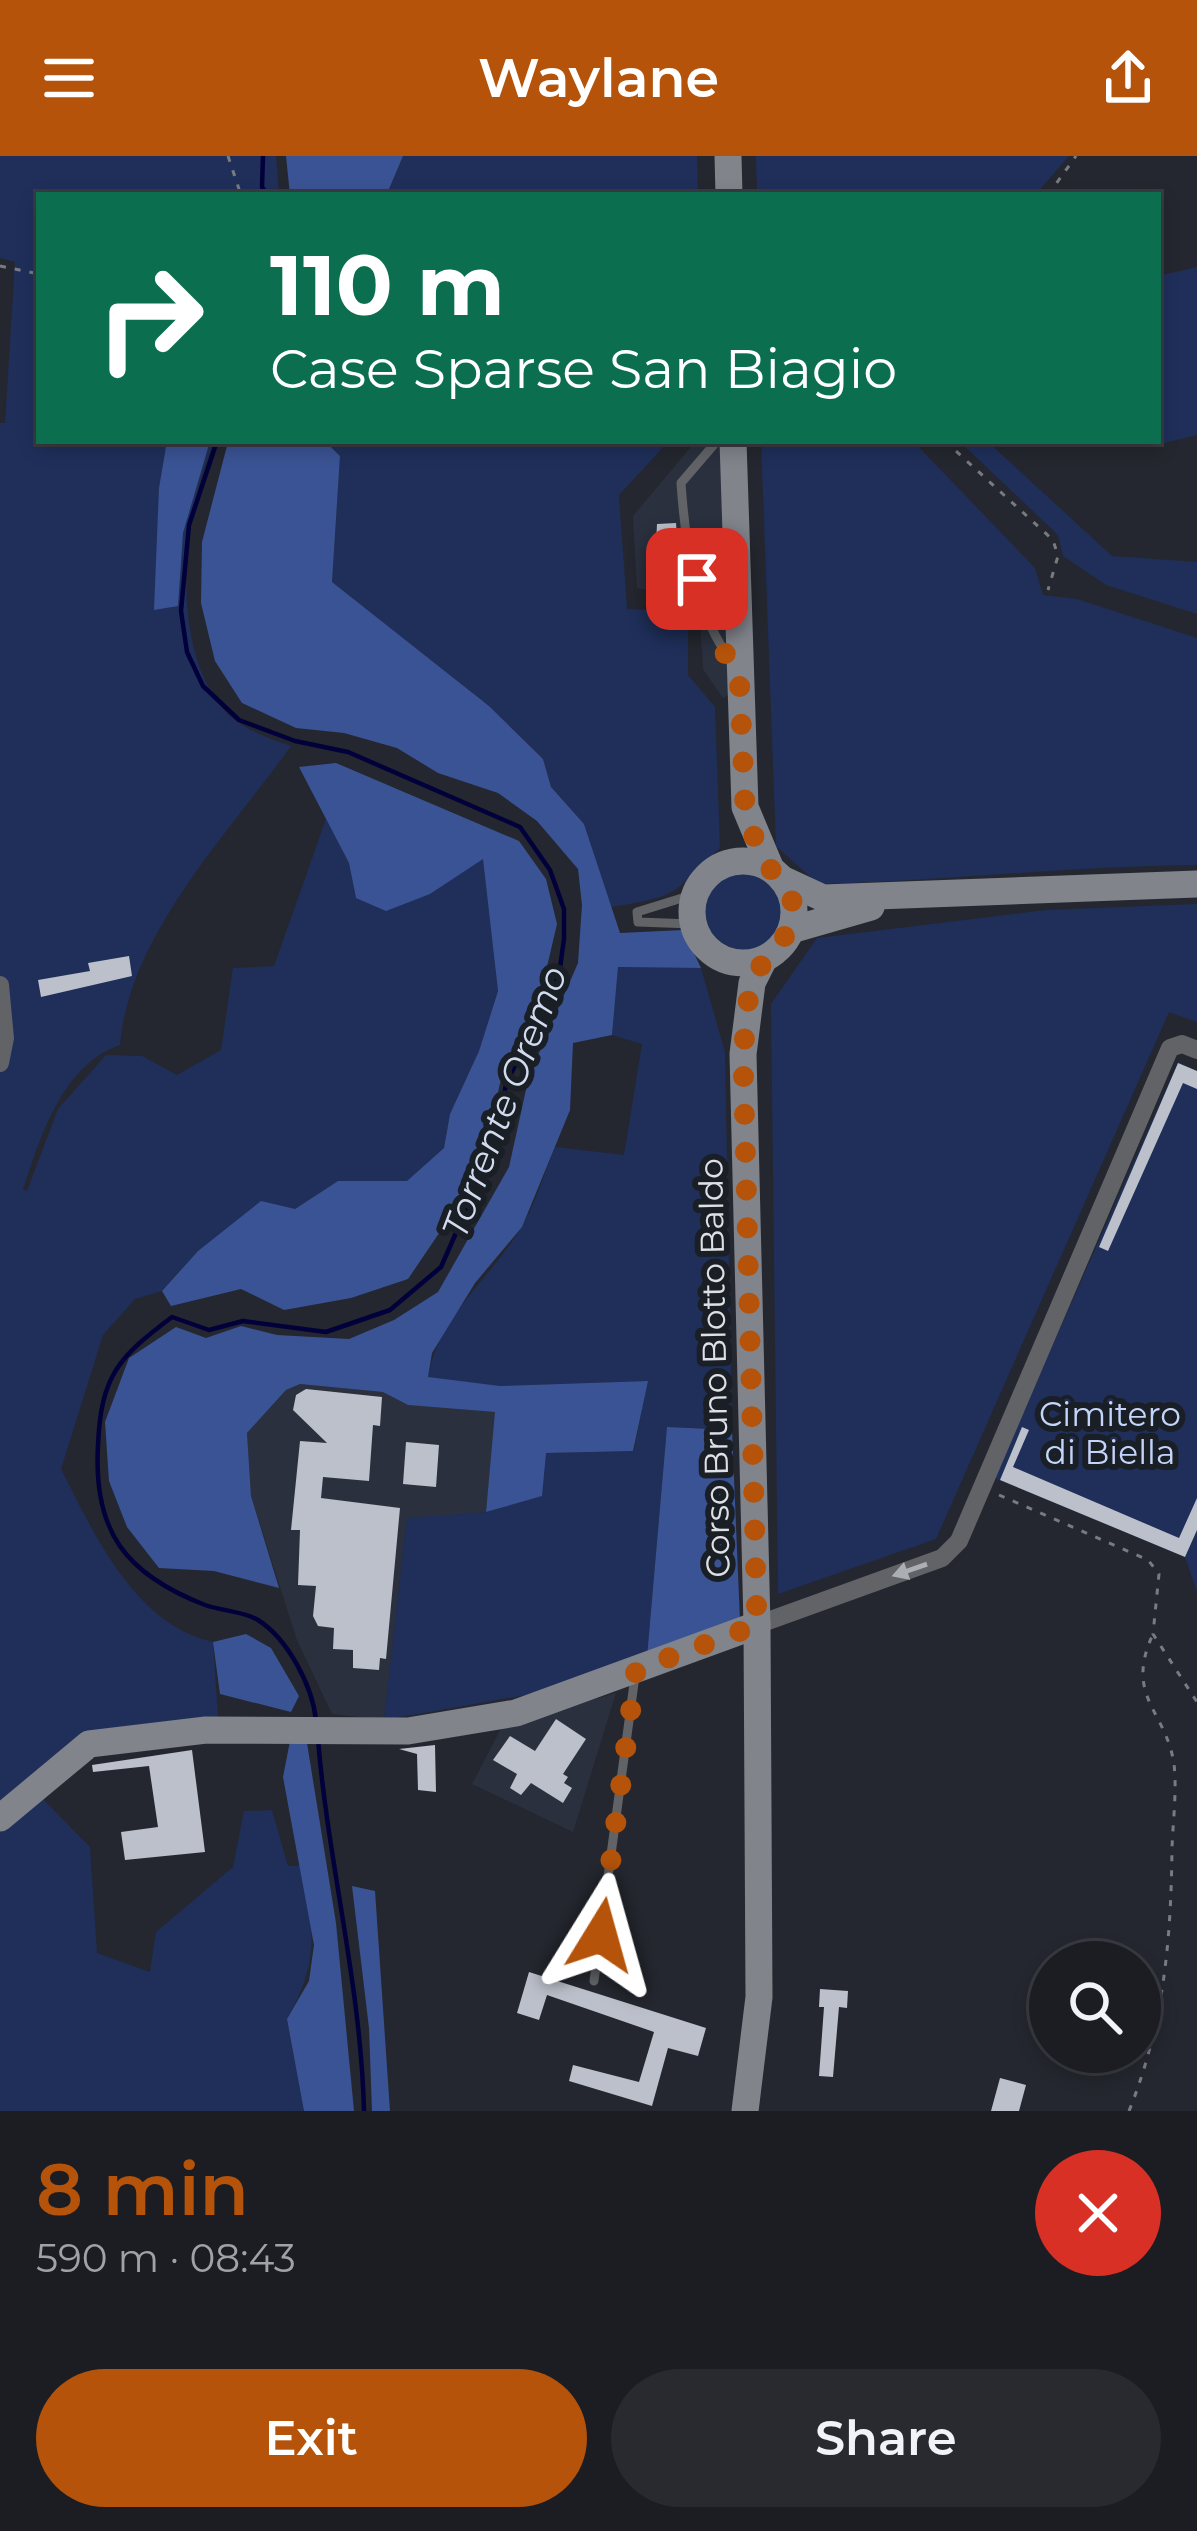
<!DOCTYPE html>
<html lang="en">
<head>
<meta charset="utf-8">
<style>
  :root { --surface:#1b1d23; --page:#282a30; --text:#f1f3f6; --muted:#a0a2a6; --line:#393b41; --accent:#b45309 }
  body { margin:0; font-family:Montserrat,sans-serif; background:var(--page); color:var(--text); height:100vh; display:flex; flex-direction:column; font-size:45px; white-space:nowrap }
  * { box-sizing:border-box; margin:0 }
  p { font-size:39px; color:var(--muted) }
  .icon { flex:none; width:66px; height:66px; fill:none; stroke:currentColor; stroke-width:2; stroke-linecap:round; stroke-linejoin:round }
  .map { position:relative; height:1955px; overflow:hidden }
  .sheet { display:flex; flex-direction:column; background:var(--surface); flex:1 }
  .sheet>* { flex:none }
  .top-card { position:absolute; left:36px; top:36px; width:1125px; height:252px; border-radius:0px; box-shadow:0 6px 18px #0003,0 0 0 3px var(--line); background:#0b6e4f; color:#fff; overflow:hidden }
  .buttons { position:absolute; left:1029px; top:1785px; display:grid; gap:24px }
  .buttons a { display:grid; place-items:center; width:132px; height:132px; border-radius:50%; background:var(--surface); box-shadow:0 6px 18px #0003,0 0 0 3px var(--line); font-size:60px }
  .pin { position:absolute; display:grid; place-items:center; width:102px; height:102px; color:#fff; margin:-51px; border-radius:24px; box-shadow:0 6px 18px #0006 }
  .me { position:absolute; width:132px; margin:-66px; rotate:8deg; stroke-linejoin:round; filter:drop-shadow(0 0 9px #0008) }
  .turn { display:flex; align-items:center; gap:42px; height:252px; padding:0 36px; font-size:54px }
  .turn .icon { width:156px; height:156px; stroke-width:2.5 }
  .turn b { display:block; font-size:84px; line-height:102px }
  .round { display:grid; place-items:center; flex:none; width:126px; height:126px; border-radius:63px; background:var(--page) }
  .headline { display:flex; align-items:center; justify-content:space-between; height:204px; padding:0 36px }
  h1 { font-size:72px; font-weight:600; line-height:90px; color:var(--accent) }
  .action { display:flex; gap:24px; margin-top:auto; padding:24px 36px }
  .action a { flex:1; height:138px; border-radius:72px; background:var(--accent); color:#fff; font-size:48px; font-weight:600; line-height:138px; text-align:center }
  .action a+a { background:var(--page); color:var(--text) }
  header { display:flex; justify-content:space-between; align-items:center; height:156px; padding:0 36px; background:var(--accent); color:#fff; font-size:54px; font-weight:600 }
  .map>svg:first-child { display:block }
</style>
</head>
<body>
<header><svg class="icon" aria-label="menu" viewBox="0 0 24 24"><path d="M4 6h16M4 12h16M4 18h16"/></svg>Waylane<svg class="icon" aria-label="share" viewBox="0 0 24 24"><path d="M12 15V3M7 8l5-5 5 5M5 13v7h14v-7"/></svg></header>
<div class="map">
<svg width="1197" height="1955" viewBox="0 0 1197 1955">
  <rect width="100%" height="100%" fill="#24272f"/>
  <g fill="#2a303e">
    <polygon points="696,285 724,285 732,537 723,542 703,513 699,448 689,435 676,435 676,447 649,448 646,434 637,432 633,360"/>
    <polygon points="300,1228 384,1236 408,1249 496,1256 486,1356 407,1363 384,1564 332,1558 297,1484 251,1340 247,1277 286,1234"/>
    <polygon points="616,1537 573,1676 472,1628 503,1569"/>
  </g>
  <g fill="#1f2f5a">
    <path d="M 0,0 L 276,0 L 279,39 L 39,39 L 39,285 L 215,285 C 181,355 169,493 225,555 C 240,572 270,583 291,590 C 228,678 129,779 120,889 C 63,908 40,981 23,1034 L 27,1035 L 58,953 L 106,899 L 142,900 L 177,919 L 221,894 L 233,812 L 274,810 L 326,663 L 349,707 L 356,742 L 430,738 L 483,702 L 498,835 L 479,895 L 450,958 L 444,992 L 407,1025 L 338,1025 L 295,1053 L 198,1095 L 162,1135 L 135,1143 L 103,1179 L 61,1313 C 95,1379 134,1468 213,1486 L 218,1561 L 89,1580 L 0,1653 L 0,267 L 5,267 L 15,106 L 0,102 Z"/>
    <polygon points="403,0 697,0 698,39 379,39 389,33"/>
    <polygon points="756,0 1069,0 1035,39 757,39"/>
    <polygon points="1197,111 1197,279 1148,291 1146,285 1158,285 1158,120"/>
    <path d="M 325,285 L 669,285 L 619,339 L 627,453 L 688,456 L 688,519 L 715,551 L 720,692 C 669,739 684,739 611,751 L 584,668 L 551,631 L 543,603 L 489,550 L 332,426 L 340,300 Z"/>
    <path d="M 761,285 L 913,285 L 1035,412 L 1043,439 L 1077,443 L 1197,482 L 1197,709 C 1070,710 945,725 818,728 L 776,690 Z"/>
    <polygon points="959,285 987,285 1112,400 1197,406 1197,458 1106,429 1063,400 1058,379"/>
    <circle cx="743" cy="755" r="41"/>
    <polygon points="1197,748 1197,866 1169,856 936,1383 778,1438 771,848 817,782 1046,754"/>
    <path d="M 618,811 L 701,812 L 725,896 L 732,1274 L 667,1271 L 647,1501 L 549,1535 L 384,1564 L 407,1362 L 486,1356 L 541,1340 L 545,1297 L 634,1295 L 647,1225 L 500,1230 L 428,1222 C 438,1159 492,1122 522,1070 C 536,1047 544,1017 555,991 L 624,999 L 642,888 L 612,879 Z"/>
    <polygon points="1178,906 1197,915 1197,1436 1185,1401 994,1322"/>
    <path d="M 40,1640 L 90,1691 L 97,1797 L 150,1816 L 156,1776 L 233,1711 L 244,1655 L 272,1654 L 288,1710 L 302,1710 C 315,1773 319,1807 287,1863 L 304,1955 L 0,1955 L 0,1675 Z"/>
  </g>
  <g fill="#3a5394">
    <polygon points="286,0 403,0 389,33 379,39 290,39"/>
    <polygon points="167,285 210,285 183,377 178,450 154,454 159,332"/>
    <polygon points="325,285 340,300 332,426 489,550 543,603 551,631 584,668 620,777 683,774 701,812 618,811 612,879 573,887 570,954 522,1071 475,1127 432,1197 428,1221 500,1230 648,1225 633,1295 546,1297 542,1340 486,1356 495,1256 408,1249 383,1236 300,1228 286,1234 247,1277 251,1340 279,1432 214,1415 159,1412 127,1371 109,1325 105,1266 129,1202 176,1171 206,1182 241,1170 277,1179 349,1183 394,1164 438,1136 509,1011 529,920 578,807 582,749 578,713 537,665 498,637 438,617 397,592 344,577 296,572 242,547 215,505 201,447 202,386 228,286"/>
    <polygon points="336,607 519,685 546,723 557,768 542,832 500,927 489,981 450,1061 408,1123 351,1142 284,1154 241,1133 171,1150 162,1135 198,1095 261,1045 295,1053 338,1025 407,1025 444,992 450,958 479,895 498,835 483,703 430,738 386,755 356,742 349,707 299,611"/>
    <polygon points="667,1271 732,1274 740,1465 647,1501"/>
    <polygon points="246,1478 271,1492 299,1540 291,1556 220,1538 213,1486"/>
    <polygon points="290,1585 307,1587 336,1767 354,1955 304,1955 287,1863 309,1825 314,1789 283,1621"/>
    <polygon points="352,1730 375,1735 390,1955 372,1955 369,1872"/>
  </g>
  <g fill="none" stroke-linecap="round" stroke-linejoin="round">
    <g stroke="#02003a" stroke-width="4.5">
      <polyline points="263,0 262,31 267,39"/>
      <path d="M 217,285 L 189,369 L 181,455 L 187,496 L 203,530 L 239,564 L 295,585 L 348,596 L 520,671 L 550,714 L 564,753 L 564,783 L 559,819 L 506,928 L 497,984 L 441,1111 L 390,1154 L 326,1176 L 243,1165 L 209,1174 L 172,1161 C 119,1201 101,1219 98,1289 C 93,1375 125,1418 205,1449 C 221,1455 244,1455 258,1464 C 288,1483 313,1531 316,1565"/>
      <path d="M 318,1583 C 328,1707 361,1829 364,1955"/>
    </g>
  </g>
  <g fill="#bbc0ca">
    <polygon points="676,367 680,422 654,423 657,368"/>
    <polygon points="129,800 132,820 41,841 38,824 90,815 88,807"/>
    <polygon points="1178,907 1197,915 1197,933 1183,927 1108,1095 1099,1091"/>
    <polygon points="306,1233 382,1241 380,1270 373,1269 369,1325 323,1321 321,1342 400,1352 386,1503 380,1502 379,1514 353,1512 353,1494 333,1493 334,1472 318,1470 313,1460 316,1430 298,1429 300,1374 291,1374 300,1285 327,1287 293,1254 296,1239"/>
    <polygon points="1022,1271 1029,1274 1013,1311 1179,1382 1197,1342 1197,1374 1185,1401 1000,1324"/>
    <polygon points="406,1286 439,1289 436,1331 403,1328"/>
    <polygon points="556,1563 586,1583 563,1618 568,1621 564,1627 572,1632 563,1647 531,1627 521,1639 510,1632 517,1618 493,1604 510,1580 535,1595"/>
    <polygon points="435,1589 436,1636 418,1634 417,1598 399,1593"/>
    <polygon points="192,1594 205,1696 125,1704 121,1676 158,1671 149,1610 93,1616 92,1609"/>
    <polygon points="529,1816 706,1872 698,1900 668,1892 652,1950 569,1925 573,1909 639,1926 654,1876 547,1839 539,1864 517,1857"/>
    <polygon points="820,1833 848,1835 847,1852 839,1851 833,1921 819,1920 824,1851 819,1851"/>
    <polygon points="1000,1922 1026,1929 1019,1955 991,1955"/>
  </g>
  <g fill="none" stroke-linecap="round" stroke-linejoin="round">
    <g stroke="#787b82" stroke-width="3" stroke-dasharray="6 9" stroke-linecap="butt">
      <polyline points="228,0 241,39"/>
      <polyline points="1048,39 1076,0"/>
      <polyline points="0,110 39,118"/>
      <polyline points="945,285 1053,384 1058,400 1048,434"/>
      <polyline points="999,1339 1148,1404 1159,1418 1153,1478 1197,1546"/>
      <path d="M 1129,1955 C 1164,1868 1171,1784 1172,1692 C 1173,1665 1177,1635 1174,1608 C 1166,1554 1124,1541 1153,1478"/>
    </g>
    <g stroke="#616367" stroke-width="9">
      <path d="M 717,285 L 681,327 C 685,386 695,459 733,507"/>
      <polyline points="692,768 638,766 637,756 695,738"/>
      <polyline points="594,1825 635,1520"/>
    </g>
    <g stroke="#616367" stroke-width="18">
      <polyline points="0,829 5,882 0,907"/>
      <polyline points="757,1469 942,1402 959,1385 1170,892 1182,888 1197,894"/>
    </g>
    <g stroke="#81848b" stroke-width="27">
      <polyline points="728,0 729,39"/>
      <polyline points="733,285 745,651 771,713"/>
      <circle cx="743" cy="756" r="51"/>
      <polyline points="782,723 823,742 1197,728"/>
      <polyline points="791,774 871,751"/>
      <polyline points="0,1662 89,1588 206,1574 408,1575 516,1557 757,1469"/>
      <polyline points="745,1955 759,1841 757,1469 743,898 752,827 764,803"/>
    </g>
  </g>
  <defs><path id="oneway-solid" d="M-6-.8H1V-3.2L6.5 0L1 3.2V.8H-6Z" transform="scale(3)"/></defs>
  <use fill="#abaeb3" href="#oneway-solid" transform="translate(910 1414) rotate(161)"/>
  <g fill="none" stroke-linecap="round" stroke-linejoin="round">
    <path stroke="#b45309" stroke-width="21" stroke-dasharray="0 37.8" d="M 601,1779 L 636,1514 L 757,1469 L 743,898 C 746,874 745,843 755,821 C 768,791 794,785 794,748 L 758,694 L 745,651 L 739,515 L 720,491 L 697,423"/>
  </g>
  <g text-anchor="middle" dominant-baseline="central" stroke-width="12" stroke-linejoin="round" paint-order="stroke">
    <g font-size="33" fill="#dde0e5" stroke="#1a1e25">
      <text transform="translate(714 1212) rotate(-91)">Corso Bruno Blotto Baldo</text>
    </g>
    <g font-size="33" fill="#c4d5fb" stroke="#1a1e25">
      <text x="1110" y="1258">Cimitero<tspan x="1110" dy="38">di Biella</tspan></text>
    </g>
    <g font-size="36" font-style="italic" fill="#d2dbee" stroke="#1a1e25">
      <text transform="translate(504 946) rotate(-69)">Torrente Oremo</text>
    </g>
  </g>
</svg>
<div class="buttons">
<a><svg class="icon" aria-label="search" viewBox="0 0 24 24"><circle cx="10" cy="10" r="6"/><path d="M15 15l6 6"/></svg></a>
</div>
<div class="pin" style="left:697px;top:423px;background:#d93025"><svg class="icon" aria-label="arrive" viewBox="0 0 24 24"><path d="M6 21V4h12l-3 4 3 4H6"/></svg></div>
<svg class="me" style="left:601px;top:1779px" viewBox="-20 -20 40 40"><path d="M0-17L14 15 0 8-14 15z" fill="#b45309" stroke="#fff" stroke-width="4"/></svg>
<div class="top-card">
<div class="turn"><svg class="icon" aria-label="right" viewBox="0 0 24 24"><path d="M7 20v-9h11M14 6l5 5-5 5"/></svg><div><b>110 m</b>Case Sparse San Biagio</div></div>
</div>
</div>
<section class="sheet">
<div class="headline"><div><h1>8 min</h1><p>590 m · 08:43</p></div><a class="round" style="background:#d93025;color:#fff"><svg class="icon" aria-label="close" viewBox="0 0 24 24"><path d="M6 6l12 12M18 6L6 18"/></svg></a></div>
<div class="action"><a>Exit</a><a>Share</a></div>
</section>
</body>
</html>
